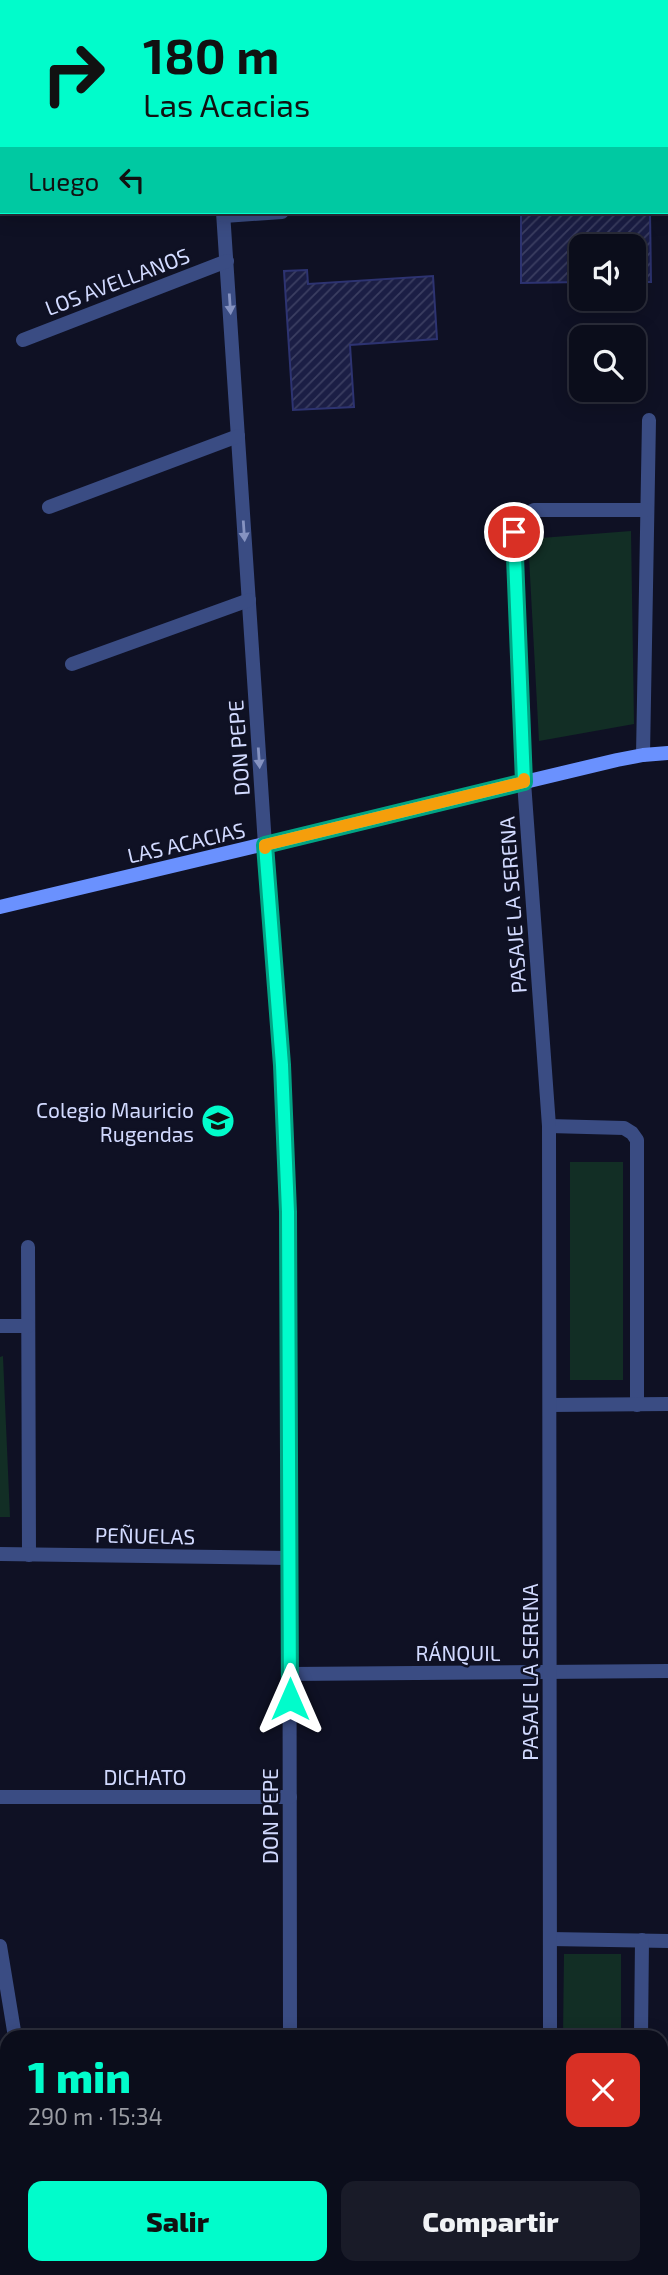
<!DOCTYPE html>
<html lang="es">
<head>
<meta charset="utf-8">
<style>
  :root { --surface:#0b0d1b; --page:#191b28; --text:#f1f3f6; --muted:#9a9ca3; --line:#2b2d3a; --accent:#01fccb }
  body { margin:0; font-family:"Exo 2",sans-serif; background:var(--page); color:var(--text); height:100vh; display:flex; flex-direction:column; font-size:26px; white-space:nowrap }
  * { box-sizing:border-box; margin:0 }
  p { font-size:23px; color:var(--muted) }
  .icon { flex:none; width:38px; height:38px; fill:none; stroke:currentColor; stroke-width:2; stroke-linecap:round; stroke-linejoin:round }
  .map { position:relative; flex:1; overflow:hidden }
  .sheet { position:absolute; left:0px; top:2030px; width:668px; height:245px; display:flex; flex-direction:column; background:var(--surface); border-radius:21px 21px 0 0; box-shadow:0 4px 18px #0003,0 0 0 2px var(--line) }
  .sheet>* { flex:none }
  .top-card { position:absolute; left:0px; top:0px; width:668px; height:214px; box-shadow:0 4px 18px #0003,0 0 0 2px var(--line); background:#01fccb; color:#111; overflow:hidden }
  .controls { position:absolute; left:569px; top:234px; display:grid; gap:14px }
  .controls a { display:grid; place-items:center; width:77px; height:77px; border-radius:14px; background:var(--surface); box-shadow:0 4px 18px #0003,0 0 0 2px var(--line); font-size:35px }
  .pin { position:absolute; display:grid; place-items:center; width:60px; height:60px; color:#fff; margin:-30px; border:4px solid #fff; border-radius:50%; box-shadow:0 2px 7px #0007 }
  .me { position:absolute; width:77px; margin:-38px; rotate:0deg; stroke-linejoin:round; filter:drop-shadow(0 0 5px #0008) }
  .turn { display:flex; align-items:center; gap:24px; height:147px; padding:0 28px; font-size:32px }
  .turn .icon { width:91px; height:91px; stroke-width:2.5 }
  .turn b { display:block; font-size:49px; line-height:60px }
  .then { display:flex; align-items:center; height:66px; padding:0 28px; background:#0003; gap:14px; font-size:26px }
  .round { display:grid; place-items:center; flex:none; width:74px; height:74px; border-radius:14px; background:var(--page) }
  .head { display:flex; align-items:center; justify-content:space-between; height:119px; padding:0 28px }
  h1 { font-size:42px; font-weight:800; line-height:52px; color:var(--accent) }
  .action { display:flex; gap:14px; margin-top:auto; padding:14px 28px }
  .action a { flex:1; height:80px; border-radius:14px; background:var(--accent); color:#111; font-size:28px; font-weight:800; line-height:80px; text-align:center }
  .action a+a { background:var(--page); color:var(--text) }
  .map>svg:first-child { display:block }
</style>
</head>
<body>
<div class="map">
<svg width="668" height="2275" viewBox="0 0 668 2275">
  <defs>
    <pattern id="building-hatch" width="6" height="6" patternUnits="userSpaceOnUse" patternTransform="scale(1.75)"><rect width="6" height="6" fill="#1b1e45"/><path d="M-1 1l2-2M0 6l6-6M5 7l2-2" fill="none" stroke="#3b3e61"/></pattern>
  </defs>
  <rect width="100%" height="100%" fill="#0f1124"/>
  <g fill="#122e25">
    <polygon points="631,531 634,724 539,741 528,539"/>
    <rect x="570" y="1162" width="53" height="218"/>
    <polygon points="3,1356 3,1357 10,1517 0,1517 0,1357"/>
    <polygon points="564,1954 621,1954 621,2037 563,2037"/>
  </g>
  <g fill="url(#building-hatch)" stroke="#2d3371" stroke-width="2">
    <polygon points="0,0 36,0 2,2 2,84 0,84"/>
    <polygon points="521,212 650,212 651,282 634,282 634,247 581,247 581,282 521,283"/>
    <polygon points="307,270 308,284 433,276 437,339 350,345 354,407 293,410 284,271"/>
  </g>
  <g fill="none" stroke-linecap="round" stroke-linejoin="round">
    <g stroke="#3a4c83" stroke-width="14">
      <polyline points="521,0 521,2"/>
      <polyline points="615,0 615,2"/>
    </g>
    <g stroke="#3a4c83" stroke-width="14">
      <polyline points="207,0 207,2"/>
      <polyline points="223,212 265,845 279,1014 285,1116 289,1236 290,2037"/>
      <polyline points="224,216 282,212"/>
      <polyline points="23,340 227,261"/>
      <polyline points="49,507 238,436"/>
      <polyline points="72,664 249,600"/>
      <polyline points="643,755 649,420"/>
      <polyline points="549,1126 624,1128 632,1133 637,1140 637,1405"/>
      <polyline points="28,1247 29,1555"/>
      <polyline points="0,1326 28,1326"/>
      <polyline points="550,1405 668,1404"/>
      <polyline points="0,1554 289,1558"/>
      <polyline points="290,1674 668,1671"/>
      <polyline points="0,1797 290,1797"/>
      <polyline points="550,1939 668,1941"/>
      <polyline points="0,1946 15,2037"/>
      <polyline points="550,2037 549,1126 524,782 514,532 520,517 534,510 647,510"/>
      <polyline points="641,2037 642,1940"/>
      <polyline points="29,2268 29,2275"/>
      <polyline points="291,2268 291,2275"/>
      <polyline points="639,2275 639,2268"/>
    </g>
    <polyline stroke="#6a91fe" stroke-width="14" points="0,907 617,760 643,755 668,753"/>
  </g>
  <defs><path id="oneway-solid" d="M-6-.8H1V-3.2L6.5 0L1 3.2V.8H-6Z" transform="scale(1.75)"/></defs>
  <g fill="#8693c1">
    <use href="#oneway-solid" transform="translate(230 304) rotate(86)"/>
    <use href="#oneway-solid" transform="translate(244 531) rotate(86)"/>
    <use href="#oneway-solid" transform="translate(259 758) rotate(86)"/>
  </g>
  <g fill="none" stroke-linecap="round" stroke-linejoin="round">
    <defs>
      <polyline id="route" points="290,1699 288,1212 282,1065 265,845 524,782 514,532"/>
    </defs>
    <use href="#route" stroke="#01a484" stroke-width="18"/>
    <use href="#route" stroke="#01fccb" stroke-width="12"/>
    <polyline stroke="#f59e0b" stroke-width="12" points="265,848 265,845 524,782 524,779"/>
  </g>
  <defs>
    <symbol id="school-disc" viewBox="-11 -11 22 22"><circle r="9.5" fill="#01fccb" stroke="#0f1124"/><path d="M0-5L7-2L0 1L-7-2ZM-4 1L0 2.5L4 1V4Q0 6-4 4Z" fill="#111"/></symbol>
  </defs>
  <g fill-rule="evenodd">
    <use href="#school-disc" x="199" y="1102" width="38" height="38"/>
  </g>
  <g text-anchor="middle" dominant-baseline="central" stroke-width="5" stroke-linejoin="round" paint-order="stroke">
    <g font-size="21" fill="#d2daff" stroke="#0f1124">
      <text transform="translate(117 281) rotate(-21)">LOS AVELLANOS</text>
      <text transform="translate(238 748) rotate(-94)">DON PEPE</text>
      <text transform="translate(186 842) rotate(-13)">LAS ACACIAS</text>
      <text transform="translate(512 905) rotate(-94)">PASAJE LA SERENA</text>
      <text transform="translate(145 1535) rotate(1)">PEÑUELAS</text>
      <text x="458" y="1652">RÁNQUIL</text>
      <text transform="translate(529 1672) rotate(-90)">PASAJE LA SERENA</text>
      <text x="145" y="1776">DICHATO</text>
      <text transform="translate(269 1816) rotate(-90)">DON PEPE</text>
    </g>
    <g font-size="21" fill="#d2daff" stroke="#0f1124" text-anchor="end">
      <text x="194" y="1109">Colegio Mauricio<tspan x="194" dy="24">Rugendas</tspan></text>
    </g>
  </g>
</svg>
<div class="controls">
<a><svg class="icon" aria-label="sound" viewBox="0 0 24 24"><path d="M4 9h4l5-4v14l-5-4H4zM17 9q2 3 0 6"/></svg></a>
<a><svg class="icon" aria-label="search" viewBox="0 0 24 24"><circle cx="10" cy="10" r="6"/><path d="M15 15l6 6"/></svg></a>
</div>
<div class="pin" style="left:514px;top:532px;background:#d93025"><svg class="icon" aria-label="arrive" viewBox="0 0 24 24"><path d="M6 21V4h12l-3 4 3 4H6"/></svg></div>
<svg class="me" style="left:290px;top:1699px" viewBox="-20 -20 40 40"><path d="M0-17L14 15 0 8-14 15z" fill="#01fccb" stroke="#fff" stroke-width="4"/></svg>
<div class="top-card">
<div class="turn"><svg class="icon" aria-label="right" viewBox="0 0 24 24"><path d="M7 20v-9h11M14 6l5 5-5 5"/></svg><div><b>180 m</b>Las Acacias</div></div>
<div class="then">Luego<svg class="icon" aria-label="left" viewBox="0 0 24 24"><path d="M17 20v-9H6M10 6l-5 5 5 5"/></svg></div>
</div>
<section class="sheet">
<div class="head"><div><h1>1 min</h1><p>290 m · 15:34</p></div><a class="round" style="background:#d93025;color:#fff"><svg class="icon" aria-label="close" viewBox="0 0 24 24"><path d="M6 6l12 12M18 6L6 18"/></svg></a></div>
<div class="action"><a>Salir</a><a>Compartir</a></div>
</section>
</div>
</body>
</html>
